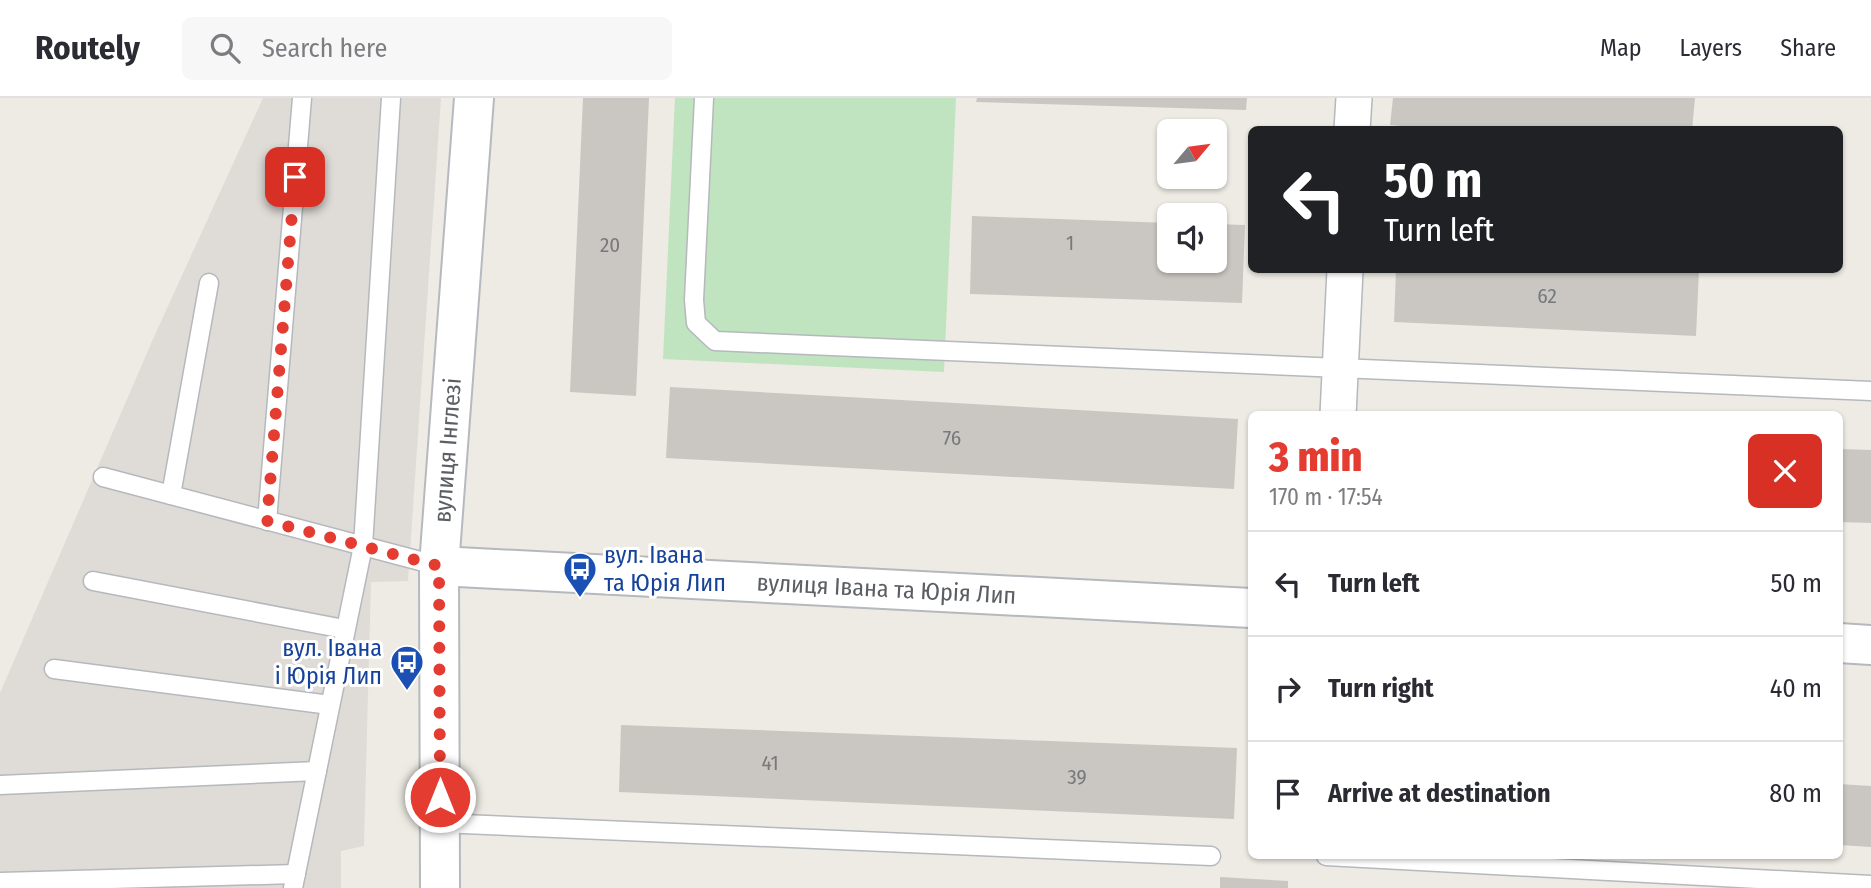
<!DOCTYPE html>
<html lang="en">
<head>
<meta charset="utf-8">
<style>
  :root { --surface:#fff; --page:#f7f7f7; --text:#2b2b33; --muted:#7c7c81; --line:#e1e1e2; --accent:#e43c31 }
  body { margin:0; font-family:"Fira Sans Condensed",sans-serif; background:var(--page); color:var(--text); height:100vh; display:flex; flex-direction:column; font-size:26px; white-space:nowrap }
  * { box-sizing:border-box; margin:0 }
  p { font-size:23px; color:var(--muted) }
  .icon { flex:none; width:38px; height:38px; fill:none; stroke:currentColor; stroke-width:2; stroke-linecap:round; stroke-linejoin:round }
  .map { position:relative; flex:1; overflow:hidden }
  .details { position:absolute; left:1248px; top:313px; width:595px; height:448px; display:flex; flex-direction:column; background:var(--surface); border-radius:10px; box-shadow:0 2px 5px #0004 }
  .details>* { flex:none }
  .banner { position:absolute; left:1248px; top:28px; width:595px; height:147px; border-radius:10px; box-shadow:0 2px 5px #0004; background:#202124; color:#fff; overflow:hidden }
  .needle { width:46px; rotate:61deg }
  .tools { position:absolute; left:1157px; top:21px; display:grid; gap:14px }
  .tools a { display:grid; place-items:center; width:70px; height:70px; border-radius:10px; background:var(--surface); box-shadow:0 2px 5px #0004; font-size:35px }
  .pin { position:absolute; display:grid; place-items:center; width:60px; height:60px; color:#fff; margin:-30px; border-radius:14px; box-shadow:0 4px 10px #0006 }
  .me { position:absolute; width:77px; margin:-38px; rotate:0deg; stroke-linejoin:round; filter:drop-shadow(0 0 5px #0008) }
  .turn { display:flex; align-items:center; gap:24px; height:147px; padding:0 21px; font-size:32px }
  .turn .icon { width:91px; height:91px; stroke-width:2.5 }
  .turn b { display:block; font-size:49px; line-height:60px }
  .round { display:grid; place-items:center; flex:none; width:74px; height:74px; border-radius:10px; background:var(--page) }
  .head { display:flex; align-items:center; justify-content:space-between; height:119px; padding:0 21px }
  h1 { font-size:42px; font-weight:800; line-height:52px; color:var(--accent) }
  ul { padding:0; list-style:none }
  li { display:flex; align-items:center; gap:21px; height:105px; padding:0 21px; border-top:2px solid var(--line) }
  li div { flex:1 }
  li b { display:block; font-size:26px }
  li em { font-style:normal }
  header { display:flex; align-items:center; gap:42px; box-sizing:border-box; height:98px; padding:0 35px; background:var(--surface); border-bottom:2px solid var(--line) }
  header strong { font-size:33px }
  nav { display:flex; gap:38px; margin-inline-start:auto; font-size:24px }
  .search { width:490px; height:63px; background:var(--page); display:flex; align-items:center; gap:18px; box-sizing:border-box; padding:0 24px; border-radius:10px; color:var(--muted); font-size:26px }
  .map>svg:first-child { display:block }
</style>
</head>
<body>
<header>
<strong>Routely</strong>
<div class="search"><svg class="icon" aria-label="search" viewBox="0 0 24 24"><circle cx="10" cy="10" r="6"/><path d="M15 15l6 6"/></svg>Search here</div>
<nav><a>Map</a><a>Layers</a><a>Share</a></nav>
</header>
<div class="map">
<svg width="1871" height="790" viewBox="0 0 1871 790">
  <rect width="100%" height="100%" fill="#edebe3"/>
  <polygon fill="#dfdcd7" points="263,0 441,0 408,483 371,484 364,748 341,753 341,790 0,790 0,595 153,241"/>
  <polygon fill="#c0e4bf" points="675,0 956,0 944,274 663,261"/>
  <g fill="#cac7c2">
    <polygon points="583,0 649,0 636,298 570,294"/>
    <polygon points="977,0 1247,0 1246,12 976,4"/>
    <polygon points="1393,0 1695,0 1692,32 1450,32 1390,27"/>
    <polygon points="972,118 1169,125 1169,163 1214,163 1214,126 1245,127 1242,205 970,196"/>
    <polygon points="1396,172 1699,172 1696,238 1394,224"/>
    <polygon points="670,289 1238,321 1234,391 666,360"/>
    <polygon points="1839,351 1871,352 1871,425 1839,424"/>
    <polygon points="621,627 1237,650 1234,721 619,694"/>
    <polygon points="1839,686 1871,688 1871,749 1839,747"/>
    <polygon points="1220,779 1288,783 1288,790 1220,790"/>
  </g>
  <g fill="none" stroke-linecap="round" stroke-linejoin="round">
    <defs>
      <g id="service">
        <polyline points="704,0 694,202 696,225 715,243 1871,293"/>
        <polyline points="103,379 439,468"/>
        <polyline points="171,397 209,185"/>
        <polyline points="267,423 302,0"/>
        <polyline points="93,483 344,531"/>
        <polyline points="54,571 330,607"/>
        <polyline points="0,687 317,673"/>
        <polyline points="440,725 1211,758"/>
        <polyline points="1326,758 1871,787"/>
        <polyline points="0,784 296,776"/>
        <polyline points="293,790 363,448 391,0"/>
      </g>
      <g id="minor">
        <polyline points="1352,32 1354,0"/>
        <polyline points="1338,317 1345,172"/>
      </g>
      <g id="tertiary">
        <path id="s1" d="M 439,468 L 1251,510"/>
        <polyline points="1839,545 1871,547"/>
      </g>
      <g id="secondary">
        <path id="s2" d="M 440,790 L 439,468 L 474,0"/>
      </g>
    </defs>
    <use href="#service" stroke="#b5b8bd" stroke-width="21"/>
    <use href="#minor" stroke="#b5b8bd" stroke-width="38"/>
    <use href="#tertiary" stroke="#b5b8bd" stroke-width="42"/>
    <use href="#secondary" stroke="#b6b9bf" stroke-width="42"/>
    <use href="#service" stroke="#fff" stroke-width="18"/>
    <use href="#minor" stroke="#fff" stroke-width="35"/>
    <use href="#tertiary" stroke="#fff" stroke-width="38"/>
    <use href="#secondary" stroke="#fff" stroke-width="38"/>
  </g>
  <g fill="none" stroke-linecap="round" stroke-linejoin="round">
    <polyline stroke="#e43c31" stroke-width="12" stroke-dasharray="0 21.6" points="295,79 267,423 439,468 440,699"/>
  </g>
  <defs>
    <symbol id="bus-pin" viewBox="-11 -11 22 30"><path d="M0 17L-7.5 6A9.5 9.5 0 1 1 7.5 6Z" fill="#1a4fb4" stroke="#fff"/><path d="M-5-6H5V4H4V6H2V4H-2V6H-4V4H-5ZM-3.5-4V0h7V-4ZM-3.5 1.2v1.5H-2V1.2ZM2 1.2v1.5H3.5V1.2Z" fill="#fff"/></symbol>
  </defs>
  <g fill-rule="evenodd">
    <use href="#bus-pin" x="561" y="452" width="38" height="52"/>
    <use href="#bus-pin" x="388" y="545" width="38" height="52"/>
  </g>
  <g text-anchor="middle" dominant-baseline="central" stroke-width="6" stroke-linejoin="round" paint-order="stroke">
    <g font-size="21" fill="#77797b">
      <text x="1070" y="145">1</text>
      <text x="610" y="147">20</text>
      <text x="1547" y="198">62</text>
      <text x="952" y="340">76</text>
      <text x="770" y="665">41</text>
      <text x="1077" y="679">39</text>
    </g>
    <g font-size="24" fill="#5b5f63" stroke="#fff">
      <text stroke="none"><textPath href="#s2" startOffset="438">вулиця Інглезі</textPath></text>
      <text stroke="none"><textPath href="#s1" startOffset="448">вулиця Івана та Юрія Лип</textPath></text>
    </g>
    <g font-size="24" fill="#164399" stroke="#fff" text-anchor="start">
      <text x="604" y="457">вул. Івана<tspan x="604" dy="28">та Юрія Лип</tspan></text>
      <text x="382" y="550" text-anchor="end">вул. Івана<tspan x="382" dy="28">і Юрія Лип</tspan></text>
    </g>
  </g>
</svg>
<div class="tools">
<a><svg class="needle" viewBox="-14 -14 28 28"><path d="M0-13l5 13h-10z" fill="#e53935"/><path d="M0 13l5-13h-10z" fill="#7c7c81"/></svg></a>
<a><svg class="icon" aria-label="sound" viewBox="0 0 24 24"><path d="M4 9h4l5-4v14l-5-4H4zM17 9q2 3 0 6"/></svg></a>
</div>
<div class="pin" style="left:295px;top:79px;background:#d93025"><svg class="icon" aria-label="arrive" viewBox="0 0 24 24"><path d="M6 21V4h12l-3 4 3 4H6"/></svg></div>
<svg class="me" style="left:440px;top:699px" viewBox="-20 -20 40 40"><circle r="17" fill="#e43c31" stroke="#fff" stroke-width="3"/><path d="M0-11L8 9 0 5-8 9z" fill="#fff"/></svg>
<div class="banner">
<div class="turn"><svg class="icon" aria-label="left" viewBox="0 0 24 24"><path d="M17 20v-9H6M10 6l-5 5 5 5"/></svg><div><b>50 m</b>Turn left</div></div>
</div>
<section class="details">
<div class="head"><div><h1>3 min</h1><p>170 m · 17:54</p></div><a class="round" style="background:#d93025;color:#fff"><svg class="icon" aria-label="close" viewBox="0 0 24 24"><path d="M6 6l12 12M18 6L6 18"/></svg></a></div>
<ul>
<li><svg class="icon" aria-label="left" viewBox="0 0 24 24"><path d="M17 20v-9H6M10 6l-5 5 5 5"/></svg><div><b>Turn left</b></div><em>50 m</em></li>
<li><svg class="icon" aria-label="right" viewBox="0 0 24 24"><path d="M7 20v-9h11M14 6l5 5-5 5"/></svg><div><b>Turn right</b></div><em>40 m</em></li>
<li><svg class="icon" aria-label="arrive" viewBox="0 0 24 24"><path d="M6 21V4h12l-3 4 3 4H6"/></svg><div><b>Arrive at destination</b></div><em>80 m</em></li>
</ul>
</section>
</div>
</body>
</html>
